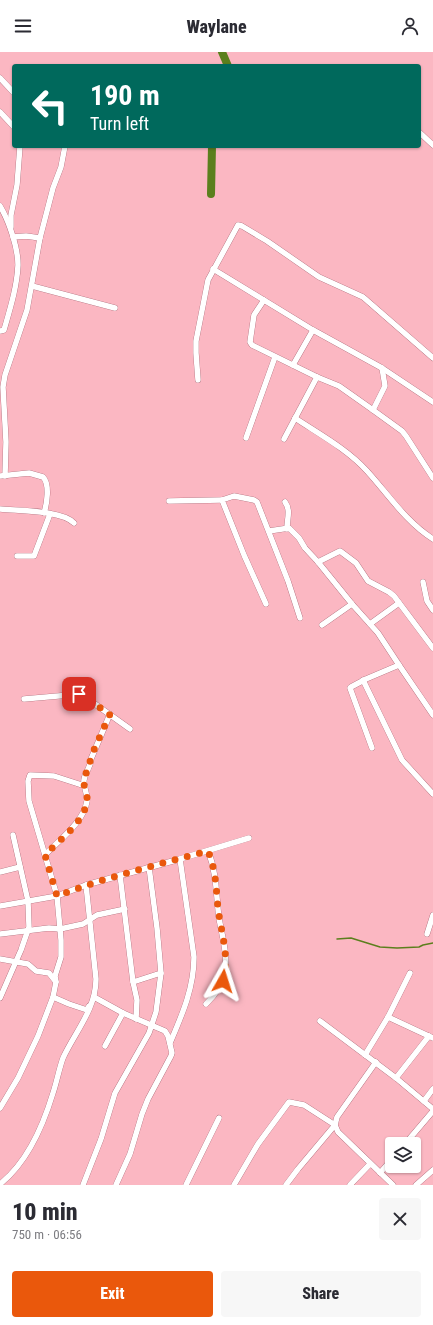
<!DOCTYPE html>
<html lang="en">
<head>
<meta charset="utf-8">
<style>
  :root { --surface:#fff; --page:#f7f7f7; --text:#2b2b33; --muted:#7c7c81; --accent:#ea580c }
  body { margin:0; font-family:"Roboto Condensed",sans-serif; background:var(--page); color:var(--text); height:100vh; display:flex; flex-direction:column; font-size:15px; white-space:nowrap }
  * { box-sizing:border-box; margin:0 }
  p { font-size:13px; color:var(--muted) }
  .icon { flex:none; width:22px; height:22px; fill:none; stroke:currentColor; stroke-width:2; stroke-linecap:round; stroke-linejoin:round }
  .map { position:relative; height:1133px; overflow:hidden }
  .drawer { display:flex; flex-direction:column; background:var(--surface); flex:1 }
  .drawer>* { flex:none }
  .guide { position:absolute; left:12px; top:12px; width:409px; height:84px; border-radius:4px; box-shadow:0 1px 3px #0004; background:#00695c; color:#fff; overflow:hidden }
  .tools { position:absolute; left:385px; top:1085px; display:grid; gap:8px }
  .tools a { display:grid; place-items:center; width:36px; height:36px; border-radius:4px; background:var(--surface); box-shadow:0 1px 3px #0004; font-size:20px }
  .pin { position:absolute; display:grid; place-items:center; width:34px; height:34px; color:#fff; margin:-17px; border-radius:8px; box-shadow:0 2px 6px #0006 }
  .me { position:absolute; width:44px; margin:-22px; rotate:6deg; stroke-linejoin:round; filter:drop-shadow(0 0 3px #0008) }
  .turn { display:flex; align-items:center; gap:14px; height:84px; padding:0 12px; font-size:18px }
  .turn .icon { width:52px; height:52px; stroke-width:2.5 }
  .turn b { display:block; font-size:28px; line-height:34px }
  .round { display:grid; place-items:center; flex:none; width:42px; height:42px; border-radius:4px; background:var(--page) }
  .summary { display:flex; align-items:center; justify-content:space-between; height:68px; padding:0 12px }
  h1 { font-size:24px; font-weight:800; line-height:30px }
  .primary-button { display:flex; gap:8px; margin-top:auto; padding:8px 12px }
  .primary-button a { flex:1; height:46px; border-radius:4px; background:var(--accent); color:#fff; font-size:16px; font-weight:800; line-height:46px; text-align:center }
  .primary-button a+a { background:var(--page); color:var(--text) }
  header { display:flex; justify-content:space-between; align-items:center; height:52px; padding:0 12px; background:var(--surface); font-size:18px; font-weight:800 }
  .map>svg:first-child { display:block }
</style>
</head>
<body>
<header><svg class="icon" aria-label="menu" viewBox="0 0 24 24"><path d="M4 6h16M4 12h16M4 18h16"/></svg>Waylane<svg class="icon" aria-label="person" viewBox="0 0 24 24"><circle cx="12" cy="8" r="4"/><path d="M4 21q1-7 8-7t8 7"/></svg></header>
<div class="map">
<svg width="433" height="1133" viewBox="0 0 433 1133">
  <rect width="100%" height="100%" fill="#fbb7c2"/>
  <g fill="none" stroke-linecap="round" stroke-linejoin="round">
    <polyline stroke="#5b7f1d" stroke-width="1.5" points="337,887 351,886 380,895 397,896 419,895 423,893 433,891"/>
    <g stroke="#5b7f1d" stroke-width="8">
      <polyline points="222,0 228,14"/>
      <polyline points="211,142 212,94"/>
    </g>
    <defs>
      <g id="street">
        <polyline points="0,26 14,41"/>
        <polyline points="0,60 14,75"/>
        <polyline points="419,80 433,93"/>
        <path d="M 0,154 C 9,169 18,196 18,213 C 17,235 10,257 4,278 L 0,279"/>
        <polyline points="11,175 11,163 17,133 20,94"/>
        <polyline points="13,185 26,184 40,186"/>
        <polyline points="213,217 313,278 293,313"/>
        <polyline points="32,234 115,256"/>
        <polyline points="264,248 254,263 250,290 252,293 317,325 339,334 373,358 402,379 406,384 433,426"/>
        <polyline points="313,278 382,316 433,350"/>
        <polyline points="198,328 196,301 196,289 208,228 238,173 242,174 267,189 319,225 363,245 433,306"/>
        <polyline points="373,358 385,334 382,316"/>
        <path d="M 295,366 C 319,382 347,397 367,419 C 388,442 406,470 433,487"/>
        <polyline points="246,386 275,305"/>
        <polyline points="284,387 317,325"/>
        <path d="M 0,424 L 29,421 L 43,425 C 50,432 47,452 44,461"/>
        <polyline points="5,424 6,390 3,335 5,323 27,258 40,186 53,136 61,115 65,94"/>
        <polyline points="169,449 222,448"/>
        <path d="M 285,450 C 291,458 287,467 287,477"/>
        <path d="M 0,457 C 18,459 62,458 74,471"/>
        <polyline points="269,479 289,476 299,486 305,496 318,510 352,552 378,581 399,613"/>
        <polyline points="17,504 34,504 50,462"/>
        <polyline points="318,510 340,499 356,511 368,529 389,540 394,544 433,596"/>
        <polyline points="423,530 427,549 433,558"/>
        <polyline points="266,552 244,503 222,448 234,444 254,448 257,450 288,529 300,566"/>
        <polyline points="370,572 399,551"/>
        <polyline points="322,573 352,552"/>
        <polyline points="363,628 402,708 433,742"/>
        <polyline points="24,647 81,642 130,677"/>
        <polyline points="372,696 350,636 351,635 366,627 399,613 433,663"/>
        <path d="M 45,803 C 59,788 84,770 87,749 C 88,742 83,735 84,728 C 85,720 91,715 91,707 L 110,662"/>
        <polyline points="0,820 20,815"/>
        <polyline points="120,823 133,930 137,948 136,967"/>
        <polyline points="0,854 57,844 86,833 180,807 249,786"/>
        <polyline points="0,882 49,876 60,877 83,872 97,863 125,857"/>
        <polyline points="427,882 433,863"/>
        <polyline points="0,907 28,912 36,919 49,921 56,930"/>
        <polyline points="133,930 161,921"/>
        <polyline points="53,945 69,952 87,958 89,954"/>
        <polyline points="94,945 123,961 165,979 168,984 172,1001 171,1004 148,1047 142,1062 130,1102 116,1133"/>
        <polyline points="0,946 21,898 29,875 28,849 13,783"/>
        <path d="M 206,952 C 214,944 222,935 224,924 C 229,906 222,884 219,866 C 216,843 217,821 208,799"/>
        <polyline points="388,965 433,986"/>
        <polyline points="320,969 396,1026 433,1057"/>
        <path d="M 170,991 C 182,963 194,936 194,905 L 180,807"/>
        <polyline points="105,994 123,961"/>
        <polyline points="365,1003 388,965 410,921"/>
        <polyline points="376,1010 337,1065 335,1073 338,1080 393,1133"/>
        <polyline points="396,1026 429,984"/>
        <polyline points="424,1049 433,1037"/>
        <polyline points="0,1056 18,1026 38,984 53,945 56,930 55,924 61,905 61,888 57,844 29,749 28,729 30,723 54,724 85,734"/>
        <polyline points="405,1092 433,1059"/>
        <polyline points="380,1121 392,1107"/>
        <path d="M 0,1132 C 28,1110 43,1074 53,1041 C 57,1029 59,1017 63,1006 C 75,980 96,957 96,927 L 86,833"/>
        <polyline points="83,1133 101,1087 115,1041 149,981 156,960 161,921 157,876 149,815"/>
        <polyline points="186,1133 219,1066"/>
        <polyline points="234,1133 258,1092 289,1050 304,1053 335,1073 298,1117 286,1133"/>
        <polyline points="350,1133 370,1112"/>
        <polyline points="416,1133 433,1118"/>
      </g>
    </defs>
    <use href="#street" stroke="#a25867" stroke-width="6"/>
    <use href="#street" stroke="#fff" stroke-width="5.5"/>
  </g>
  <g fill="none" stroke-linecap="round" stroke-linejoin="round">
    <path stroke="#ea580c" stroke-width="7" stroke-dasharray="0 12.6" d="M 79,642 L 110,662 L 90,707 C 91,715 85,720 84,728 C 83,735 88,742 87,749 C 84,771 59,788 45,803 L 57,844 C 106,825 157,813 208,799 C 216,818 216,836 218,856 C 221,880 230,906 223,929"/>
  </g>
</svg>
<div class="tools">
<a><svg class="icon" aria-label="layers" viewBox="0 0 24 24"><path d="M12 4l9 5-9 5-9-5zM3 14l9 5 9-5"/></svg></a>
</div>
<div class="pin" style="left:79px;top:642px;background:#d93025"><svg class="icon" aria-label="arrive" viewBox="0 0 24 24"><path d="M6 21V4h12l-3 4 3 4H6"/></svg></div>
<svg class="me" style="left:223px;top:929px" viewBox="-20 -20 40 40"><path d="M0-17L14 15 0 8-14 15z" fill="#ea580c" stroke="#fff" stroke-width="4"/></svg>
<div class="guide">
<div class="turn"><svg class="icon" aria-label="left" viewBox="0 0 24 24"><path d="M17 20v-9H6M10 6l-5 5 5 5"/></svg><div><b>190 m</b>Turn left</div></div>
</div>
</div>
<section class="drawer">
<div class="summary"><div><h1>10 min</h1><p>750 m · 06:56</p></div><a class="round"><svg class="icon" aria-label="close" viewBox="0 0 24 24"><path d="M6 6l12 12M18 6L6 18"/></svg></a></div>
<div class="primary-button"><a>Exit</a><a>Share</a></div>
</section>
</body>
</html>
